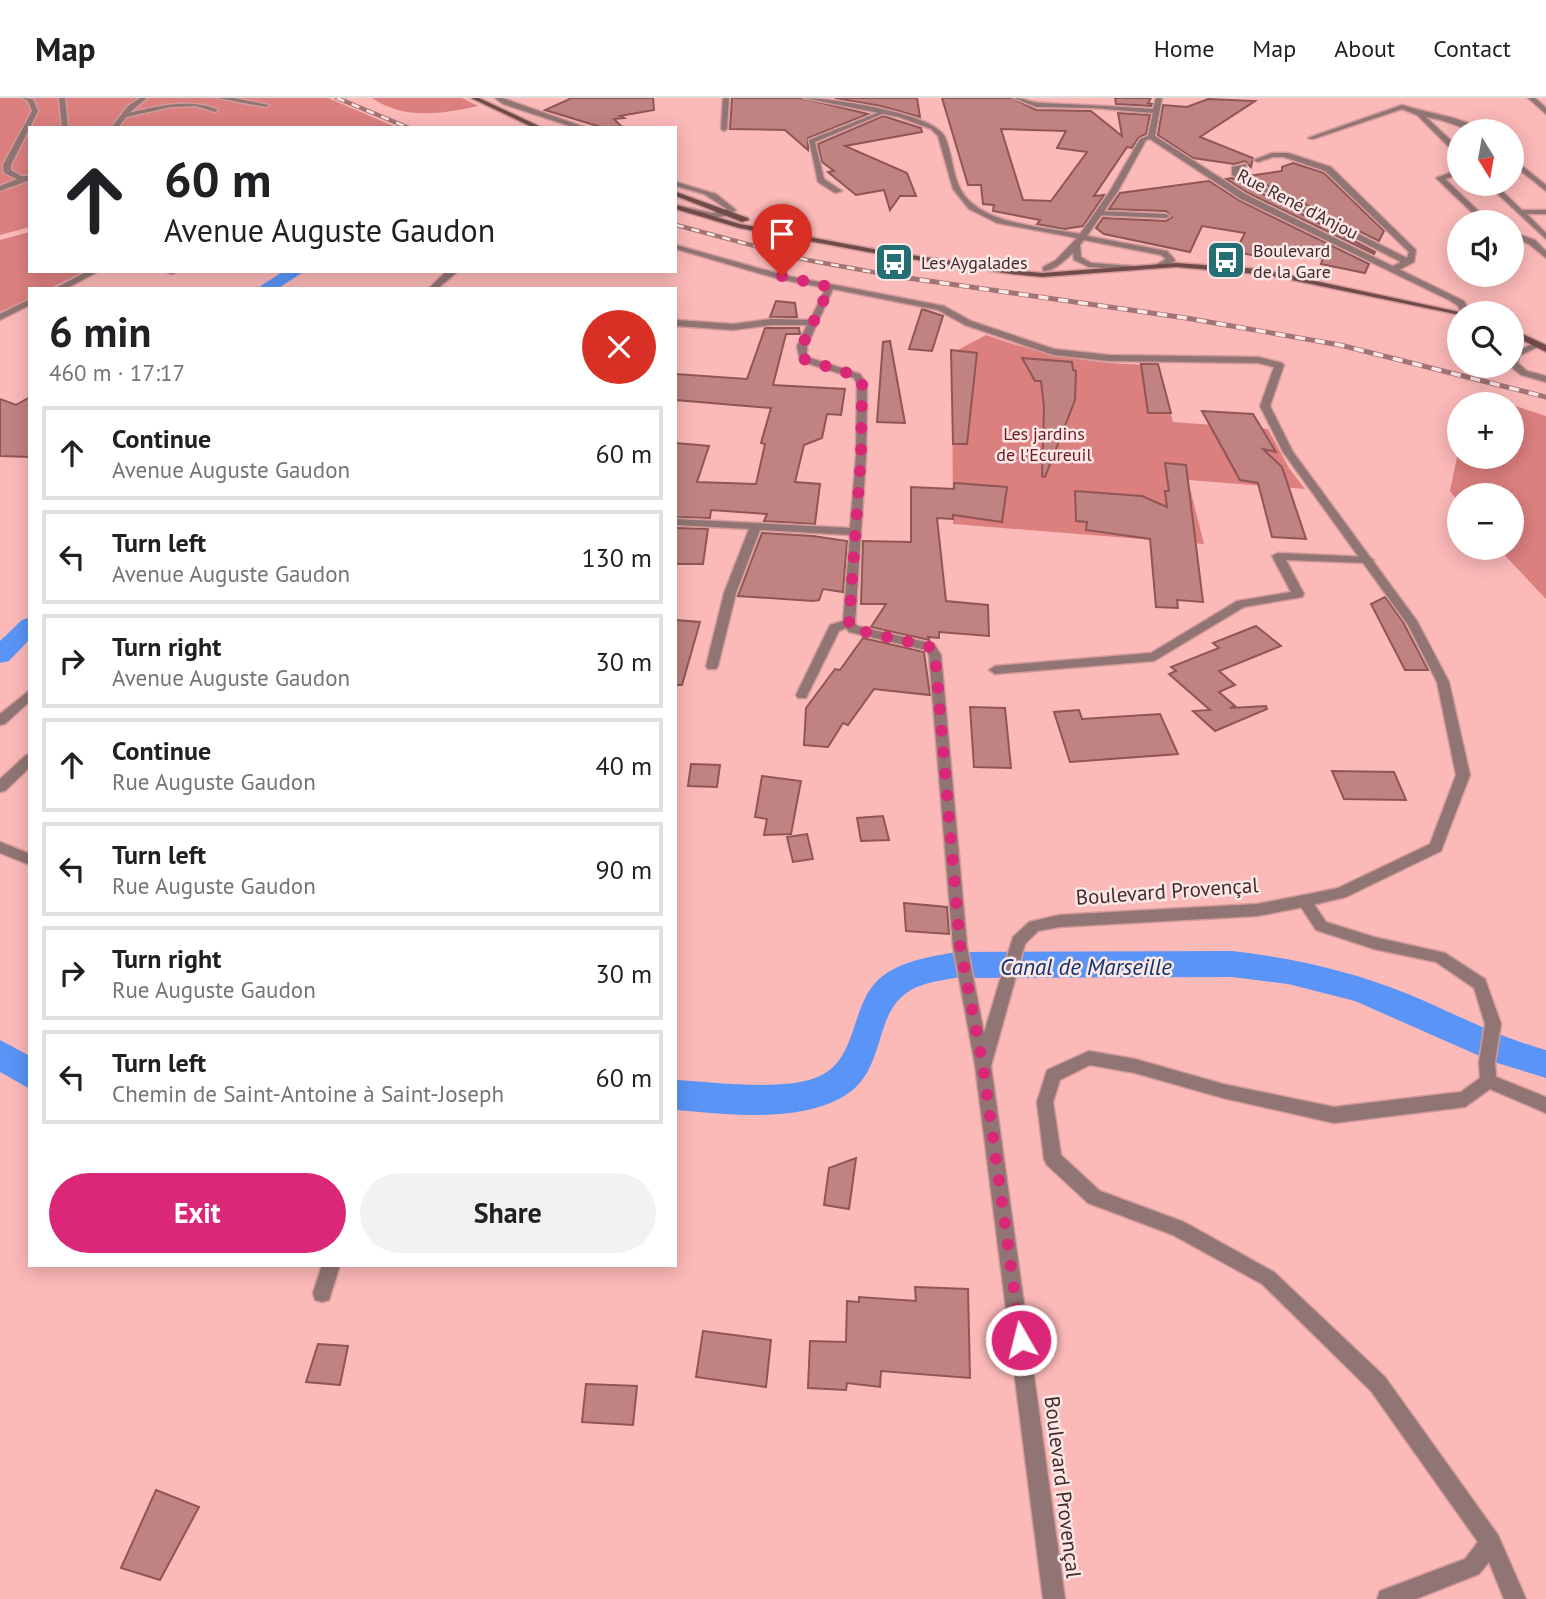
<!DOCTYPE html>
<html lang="en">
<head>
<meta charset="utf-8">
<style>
  :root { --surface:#fff; --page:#f2f2f2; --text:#202124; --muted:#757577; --line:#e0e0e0; --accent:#db2777 }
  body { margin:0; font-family:"PT Sans",sans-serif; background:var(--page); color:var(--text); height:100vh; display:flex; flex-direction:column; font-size:26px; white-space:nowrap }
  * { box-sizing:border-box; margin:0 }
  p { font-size:23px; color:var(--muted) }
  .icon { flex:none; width:38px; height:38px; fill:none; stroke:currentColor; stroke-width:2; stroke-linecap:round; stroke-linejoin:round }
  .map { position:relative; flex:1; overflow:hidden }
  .sheet { position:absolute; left:28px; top:189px; width:649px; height:980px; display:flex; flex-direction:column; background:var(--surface); border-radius:0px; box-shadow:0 4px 18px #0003 }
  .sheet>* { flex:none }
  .top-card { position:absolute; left:28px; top:28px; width:649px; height:147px; border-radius:0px; box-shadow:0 4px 18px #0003; background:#fff; color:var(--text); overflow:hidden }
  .needle { width:46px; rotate:169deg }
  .buttons { position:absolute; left:1447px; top:21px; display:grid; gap:14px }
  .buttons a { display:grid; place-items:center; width:77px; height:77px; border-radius:50%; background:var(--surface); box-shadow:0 4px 18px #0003; font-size:35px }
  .pin { position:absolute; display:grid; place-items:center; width:60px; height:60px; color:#fff; margin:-72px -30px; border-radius:50% 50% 50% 0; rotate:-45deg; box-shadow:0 0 7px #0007 }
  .pin .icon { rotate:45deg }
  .me { position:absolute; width:77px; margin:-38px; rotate:352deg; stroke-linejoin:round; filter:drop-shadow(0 0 5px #0008) }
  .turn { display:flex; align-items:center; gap:24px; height:147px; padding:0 21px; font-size:32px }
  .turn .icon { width:91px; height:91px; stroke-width:2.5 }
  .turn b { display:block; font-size:49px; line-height:60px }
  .round { display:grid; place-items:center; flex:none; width:74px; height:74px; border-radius:37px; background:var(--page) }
  .headline { display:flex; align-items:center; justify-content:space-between; height:119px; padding:0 21px }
  h1 { font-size:42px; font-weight:700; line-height:52px }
  .primary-button { display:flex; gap:14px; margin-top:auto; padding:14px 21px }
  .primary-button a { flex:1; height:80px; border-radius:42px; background:var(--accent); color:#fff; font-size:28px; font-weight:700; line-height:80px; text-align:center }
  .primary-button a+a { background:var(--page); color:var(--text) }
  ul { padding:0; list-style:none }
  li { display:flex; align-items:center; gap:21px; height:94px; margin:0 14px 10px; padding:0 7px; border:4px solid var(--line); border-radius:0px }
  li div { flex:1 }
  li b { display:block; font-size:26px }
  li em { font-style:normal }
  header { display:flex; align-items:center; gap:42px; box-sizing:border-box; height:98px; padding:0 35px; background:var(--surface); border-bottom:2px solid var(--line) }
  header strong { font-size:33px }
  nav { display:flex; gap:38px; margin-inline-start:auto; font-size:24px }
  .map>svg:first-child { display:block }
</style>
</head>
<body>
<header>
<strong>Map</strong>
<nav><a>Home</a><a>Map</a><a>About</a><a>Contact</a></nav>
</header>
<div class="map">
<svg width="1546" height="1501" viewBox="0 0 1546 1501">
  <rect width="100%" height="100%" fill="#fbb9b8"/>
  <g fill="#dc7f7f">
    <polygon points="0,0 328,0 398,30 30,30 30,129 0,137"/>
    <path d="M 372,0 L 462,0 L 478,8 C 442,16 404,22 372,0 Z"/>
    <polygon points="30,134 30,173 85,173 49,191 30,191 30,200 0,214 0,142"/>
    <path d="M 986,237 C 1045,258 1095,267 1158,267 L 1173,324 L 1268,331 L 1289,370 L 1305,391 L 1188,382 L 1204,446 L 953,426 L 952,255 Z"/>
    <polygon points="1512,307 1546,318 1546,501 1498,450 1512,450 1512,397 1460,397 1459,404 1450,393 1459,349 1460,359 1512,359"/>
  </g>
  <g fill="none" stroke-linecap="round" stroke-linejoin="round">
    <g fill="#5a94f6" fill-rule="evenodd">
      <polygon points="284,173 305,173 277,191 256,191"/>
      <polygon points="30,519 30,541 9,563 0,565 0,543 22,522"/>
      <path d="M 1232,853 C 1293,860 1351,873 1408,896 C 1454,915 1497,939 1546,952 L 1546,980 L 1491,963 L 1355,903 L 1288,886 L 1232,879 L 955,880 C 938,883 919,885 905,896 C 872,921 887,977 839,1001 C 792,1025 726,1016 676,1012 L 676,982 C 714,984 780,993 815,980 C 861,964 848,902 884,877 C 905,862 931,859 955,854 Z"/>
      <polygon points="0,942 30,958 30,991 0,974"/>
    </g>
  </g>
  <g fill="#c08382" stroke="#8f5655" stroke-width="2" fill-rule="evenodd">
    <polygon points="572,0 653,0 654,12 620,18 624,20 614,21 623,30 604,30 545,12"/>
    <polygon points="732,0 801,0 868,16 808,40 808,52 785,32 730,31"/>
    <polygon points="835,0 917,0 920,19 881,8"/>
    <path d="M 942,0 L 1012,0 L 1036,12 L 1091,13 L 1122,38 L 1118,15 L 1150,17 L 1146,36 L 1138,40 L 1132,50 L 1127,49 L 1094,98 L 1104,97 L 1083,128 L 1064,131 L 1037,126 L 1040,122 L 993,113 L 994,107 L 983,106 L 981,87 L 968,87 ZM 1001,31 L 1066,33 L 1057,50 L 1087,54 L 1051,103 L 1023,102 Z"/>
    <polygon points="1115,0 1151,0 1148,5 1152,6 1151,8 1116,6"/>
    <polygon points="1208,1 1255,3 1200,39 1253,60 1251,69 1245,63 1234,66 1193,60 1158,37 1163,7 1187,9"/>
    <polygon points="883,18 921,30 922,34 845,48 907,75 916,98 900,98 890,112 884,92 856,97 828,74 834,73 822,64 818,46"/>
    <polygon points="1293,65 1324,75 1384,133 1379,143 1248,78 1282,73 1282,69"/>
    <polygon points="1232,80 1375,154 1374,156 1248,95 1226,81"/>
    <polygon points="1209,83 1240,103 1369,166 1365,175 1321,166 1323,160 1263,148 1257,158 1235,154 1245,135 1202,128 1190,154 1104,136 1096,130 1103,120 1166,123 1172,119 1166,113 1109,111 1120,95"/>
    <polygon points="776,203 795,205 797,219 770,219"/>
    <polygon points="922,211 943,218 932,253 909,251"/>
    <polygon points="765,230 799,230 800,236 786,236 773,287 845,291 841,317 827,316 822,340 804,347 795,384 820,386 815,426 764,423 767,416 711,412 710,420 676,419 676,345 709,348 697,384 756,386 765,346 761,345 771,310 676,302 676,276 747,281"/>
    <polygon points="890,243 905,325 877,324 883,244"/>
    <polygon points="951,252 977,255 967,346 953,346"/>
    <polygon points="1022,260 1072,264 1073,272 1076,273 1075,302 1045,379 1042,378 1044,310 1041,283 1035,283"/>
    <polygon points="1141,266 1158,266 1171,315 1148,315"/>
    <polygon points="30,299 30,359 0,358 0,301 16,307"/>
    <polygon points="1202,313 1253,316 1276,354 1263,351 1282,369 1306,441 1272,439 1258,385 1240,382"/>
    <polygon points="1165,365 1186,367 1203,504 1177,502 1178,510 1156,509 1150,441 1086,432 1087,424 1076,423 1075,393 1142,398 1167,409 1165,393 1169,393"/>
    <polygon points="954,385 1007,389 1002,424 953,417 953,421 937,420 946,503 988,507 989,538 939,534 939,540 928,539 929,542 871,529 886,506 861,506 863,443 911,444 911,389 954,391"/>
    <polygon points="676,430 708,431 703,466 676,466"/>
    <polygon points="762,435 813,438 847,443 843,494 823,491 819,502 813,503 738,498"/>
    <polygon points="1385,499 1403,524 1428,572 1405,572 1371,506"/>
    <polygon points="676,522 700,524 682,587 676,587"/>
    <polygon points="1256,528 1281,548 1219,573 1235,587 1219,594 1235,608 1230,610 1266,608 1267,611 1215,633 1193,613 1210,612 1169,576 1176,573 1171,569 1219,550 1213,545"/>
    <polygon points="863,540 924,554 930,597 874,591 848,627 843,625 828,649 804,647 806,610 835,571 840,572"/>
    <polygon points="970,609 1005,610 1011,670 974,669"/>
    <polygon points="1079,612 1082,621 1160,616 1178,656 1070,664 1054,614"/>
    <polygon points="691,666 720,667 717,689 688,688"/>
    <polygon points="1332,673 1394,674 1406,702 1344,701"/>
    <polygon points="762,678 801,683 791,736 764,737 767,721 755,719"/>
    <polygon points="883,718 889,742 861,743 857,720"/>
    <polygon points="807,736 813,761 793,764 787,739"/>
    <polygon points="904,805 947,809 949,836 906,833"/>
    <polygon points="856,1060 849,1111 824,1107 829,1070"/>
    <polygon points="915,1189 968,1191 970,1280 881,1273 880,1289 847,1285 846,1292 808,1290 810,1243 846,1244 847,1203 859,1204 859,1199 916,1203"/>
    <polygon points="703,1233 771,1242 766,1289 696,1279"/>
    <polygon points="318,1246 348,1248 340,1287 306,1284"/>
    <polygon points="586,1286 637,1288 633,1327 582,1324"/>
    <polygon points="156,1392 199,1409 160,1482 121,1470"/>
  </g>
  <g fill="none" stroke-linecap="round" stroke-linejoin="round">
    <defs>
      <g id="service">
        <polygon points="22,0 33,1 38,13 11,67 11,72 21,78 30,78 30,82 0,93 0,88 17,81 4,75 3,67 32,13 28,3"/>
        <polygon points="59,0 65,0 68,30 62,30"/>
        <path d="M 140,0 L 147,0 L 129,15 C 158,8 190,0 218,12 L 215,14 L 196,8 L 171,9 L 126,19 L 118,30 L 111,30 L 128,8 Z"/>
        <polygon points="218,0 234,0 269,7 266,9"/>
        <polygon points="1528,0 1535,0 1546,10 1546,16"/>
        <path d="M 1402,7 C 1429,16 1460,18 1485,33 C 1465,34 1446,21 1426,19 L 1460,51 L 1460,57 L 1457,57 L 1417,17 L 1402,11 L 1313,41 L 1308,40 Z"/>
        <polygon points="882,13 887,14 815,44 824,81 842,93 835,95 818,84 809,42"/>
        <polygon points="1272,55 1288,55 1331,69 1416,152 1414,164 1397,173 1391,173 1391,169 1401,164 1232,77 1232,69 1246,66 1246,70 1239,72 1239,76 1407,160 1409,154 1325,73 1284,59 1273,59 1258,64 1254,62"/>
        <polygon points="1512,60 1546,87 1546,93 1512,66"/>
        <polygon points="1460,71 1460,76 1445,81 1490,124 1482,124 1436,80"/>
        <polygon points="1487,86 1495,86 1522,112 1546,112 1546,116 1527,116 1546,135 1546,141"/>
        <polygon points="1099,113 1166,116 1170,118 1166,120 1096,117 1095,115"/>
        <polygon points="1512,134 1535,142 1546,153 1546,160 1529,146 1512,139"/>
        <polygon points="1278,455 1368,459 1374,462 1368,465 1286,462 1304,496 1302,499 1244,509 1154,563 995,576 989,572 995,568 1151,555 1237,503 1291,494 1272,458"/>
        <polygon points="30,656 30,669 5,693 0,694 0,681 25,658"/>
        <polygon points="0,744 30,756 30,767 0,755"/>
        <polygon points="1304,797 1309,799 1326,824 1374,839 1445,855 1485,881 1501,926 1495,964 1496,979 1546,999 1546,1015 1490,991 1465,1009 1334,1025 1223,1000 1135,975 1090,967 1060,982 1053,1004 1061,1057 1100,1093 1184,1124 1274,1174 1385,1279 1498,1437 1526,1501 1504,1501 1489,1464 1479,1476 1416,1501 1377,1501 1380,1493 1465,1461 1478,1444 1371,1293 1262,1186 1173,1137 1088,1105 1047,1067 1044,1061 1037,1004 1047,972 1089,953 1135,961 1223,986 1334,1009 1461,994 1480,980 1479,964 1485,926 1474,890 1436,864 1374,851 1316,832 1297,803 1299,799"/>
      </g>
      <polygon id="pedestrian" points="322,1167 340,1167 329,1202 322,1204 315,1202 313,1195"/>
      <g id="minor">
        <polygon points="495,0 502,0 587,30 576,30 503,6"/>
        <polygon points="723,0 729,0 727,31 724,33 721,31"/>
        <path d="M 804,0 C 830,0 934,15 945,39 C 955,62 951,89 973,106 C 998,127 1048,130 1080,136 L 1110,93 L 1140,41 L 1148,38 L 1153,15 L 1094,10 L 1036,9 L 1014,0 C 1024,0 1031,5 1041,5 C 1079,7 1116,8 1153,11 L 1156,0 L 1162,0 L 1155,38 L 1247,97 L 1464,203 L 1470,215 L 1462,215 L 1457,207 L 1449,202 L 1241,101 L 1150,41 L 1146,42 L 1118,93 L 1087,138 L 1167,153 L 1175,162 L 1174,164 L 1158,170 L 1154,168 L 1166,161 L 1161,157 L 1084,142 L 1080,147 L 1081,159 L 1091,165 L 1133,168 L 1137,170 L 1133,172 L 1089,169 L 1074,162 L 1073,155 C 1065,162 1055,173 1043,173 L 1043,169 L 1056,162 L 1077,140 L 997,125 L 969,111 L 953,91 L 938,38 L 931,31 L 899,19 Z"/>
        <path d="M 676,84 L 716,96 L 736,112 C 718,126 695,117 676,111 L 676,107 L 712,115 L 727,111 L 704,96 L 676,88 Z"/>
        <path d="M 676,147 L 783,177 L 944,208 L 971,223 L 1054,251 L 1109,257 L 1258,259 L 1282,265 L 1284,267 L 1270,308 L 1293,354 L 1417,523 L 1449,584 L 1470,677 L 1441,753 L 1346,799 L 1304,809 L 1257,818 L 1059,829 L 1038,833 L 1025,846 L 991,968 L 1065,1501 L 1043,1501 L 975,967 L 953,848 L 929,557 L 926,552 L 849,534 L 846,530 L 839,533 L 806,600 L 798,600 L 796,597 L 830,527 L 843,523 L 850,437 L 760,432 L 736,495 L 718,568 L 716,571 L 708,571 L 706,568 L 724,495 L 749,431 L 676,427 L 676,421 L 850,430 L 856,358 L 857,286 L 854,280 L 800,263 L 797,248 L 807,227 L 771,227 L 733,232 L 676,228 L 676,222 L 733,226 L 771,221 L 810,222 L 826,190 L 779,181 L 676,151 ZM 833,191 L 938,212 L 965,227 L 1053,257 L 1109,263 L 1258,265 L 1274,269 L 1260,308 L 1283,354 L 1408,527 L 1437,584 L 1456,677 L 1430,746 L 1338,790 L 1304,797 L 1257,806 L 1059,817 L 1029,824 L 1013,839 L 984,935 L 967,848 L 941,557 L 934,546 L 857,528 L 855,525 L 866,358 L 867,286 L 860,276 L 807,259 L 807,248 Z"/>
        <polygon points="88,173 99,173 65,191 54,191"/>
        <polygon points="164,173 176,173 176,174 172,176"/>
        <polygon points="447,173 458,173 437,191 428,191"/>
        <polygon points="30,201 30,207 0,222 0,216"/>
        <polygon points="1535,245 1542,247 1519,258 1518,265 1527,273 1546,278 1546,284 1521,277 1510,268 1512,268 1512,255"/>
        <polygon points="30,592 30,603 5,626 0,627 0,616"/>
      </g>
      <g id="secondary">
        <polygon points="471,0 479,0 543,30 534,30"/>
        <polygon points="676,94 748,120 749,122 742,124 676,98"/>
        <polygon points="676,107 740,126 884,153 1011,172 1042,175 1176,165 1259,171 1464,215 1460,215 1460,217 1268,177 1176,169 1042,179 1011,176 884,157 739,130 676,111"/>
        <polygon points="1512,231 1546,247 1546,254 1512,237"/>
      </g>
    </defs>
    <use href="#service" stroke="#d39a99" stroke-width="3"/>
    <use href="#pedestrian" stroke="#d39a99" stroke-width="3"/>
    <use href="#minor" stroke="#d39a99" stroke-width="3"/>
    <use href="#secondary" stroke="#d39a99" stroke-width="3"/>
    <use href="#service" fill="#907574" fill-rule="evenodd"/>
    <use href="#pedestrian" fill="#907574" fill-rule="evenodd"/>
    <use href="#minor" fill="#907574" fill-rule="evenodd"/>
    <use href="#secondary" fill="#714b4a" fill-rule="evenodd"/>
    <defs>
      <g id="rail-far1">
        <polyline points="337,0 409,30"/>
        <polyline points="676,127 807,162 889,177"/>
      </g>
      <polyline id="rail" points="880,176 1186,220 1340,247 1546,299"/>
    </defs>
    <use href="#rail-far1" stroke="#a37474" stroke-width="4.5"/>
    <use href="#rail" stroke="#a37474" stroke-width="5"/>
    <use href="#rail-far1" stroke="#fce7e7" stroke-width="2.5" stroke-dasharray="8" stroke-linecap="butt"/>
    <use href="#rail" stroke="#fce7e7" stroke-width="3.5" stroke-dasharray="10" stroke-linecap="butt"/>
  </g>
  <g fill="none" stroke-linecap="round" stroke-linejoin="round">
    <polyline stroke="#db2777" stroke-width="12" stroke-dasharray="0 21.6" points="782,178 830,189 802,248 803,261 857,278 862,286 861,358 849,525 853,531 930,549 935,557 960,848 983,968 1021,1242"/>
  </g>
  <defs>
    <symbol id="bus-square" viewBox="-11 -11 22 22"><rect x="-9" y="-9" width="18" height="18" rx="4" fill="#246f73" stroke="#fce7e7"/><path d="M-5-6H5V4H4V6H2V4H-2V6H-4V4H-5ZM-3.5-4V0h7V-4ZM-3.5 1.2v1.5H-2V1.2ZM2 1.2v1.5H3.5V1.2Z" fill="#fff"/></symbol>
  </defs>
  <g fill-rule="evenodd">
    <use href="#bus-square" x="1204" y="140" width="44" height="44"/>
    <use href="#bus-square" x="872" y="142" width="44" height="44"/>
  </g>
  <g text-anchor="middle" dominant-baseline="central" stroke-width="5" stroke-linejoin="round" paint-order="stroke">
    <g font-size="18" fill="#442a2a" stroke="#fce7e7">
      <text transform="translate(1298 106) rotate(27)">Rue René d'Anjou</text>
    </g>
    <g font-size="18" fill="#442a2a" stroke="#fce7e7" text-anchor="start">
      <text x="1253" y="152">Boulevard<tspan x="1253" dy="21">de la Gare</tspan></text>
      <text x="921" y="164">Les Aygalades</text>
    </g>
    <g font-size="18" fill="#6b1b22" stroke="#fce7e7">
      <text x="1044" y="335">Les jardins<tspan x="1044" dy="21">de l'Ecureuil</tspan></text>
    </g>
    <g font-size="21" fill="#442a2a" stroke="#fce7e7">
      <text transform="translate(1167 793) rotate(-4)">Boulevard Provençal</text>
      <text transform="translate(1063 1389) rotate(83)">Boulevard Provençal</text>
    </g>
    <g font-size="23" font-style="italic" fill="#0d316d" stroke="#fce7e7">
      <text x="1086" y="868">Canal de Marseille</text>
    </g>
  </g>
</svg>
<div class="buttons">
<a><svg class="needle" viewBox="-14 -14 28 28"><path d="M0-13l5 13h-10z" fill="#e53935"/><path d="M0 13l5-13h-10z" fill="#757577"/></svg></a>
<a><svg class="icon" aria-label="sound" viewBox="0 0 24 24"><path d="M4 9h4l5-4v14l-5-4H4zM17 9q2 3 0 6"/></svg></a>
<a><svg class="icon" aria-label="search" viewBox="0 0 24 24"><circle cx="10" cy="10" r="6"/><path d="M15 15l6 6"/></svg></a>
<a>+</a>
<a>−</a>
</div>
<div class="pin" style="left:782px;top:178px;background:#d93025"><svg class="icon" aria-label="arrive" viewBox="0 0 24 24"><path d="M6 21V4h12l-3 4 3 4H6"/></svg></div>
<svg class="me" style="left:1021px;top:1242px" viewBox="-20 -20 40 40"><circle r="17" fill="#db2777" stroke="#fff" stroke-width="3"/><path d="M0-11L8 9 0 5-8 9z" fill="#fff"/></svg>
<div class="top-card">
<div class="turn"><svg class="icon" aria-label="ahead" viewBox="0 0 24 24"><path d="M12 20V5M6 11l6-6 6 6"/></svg><div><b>60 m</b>Avenue Auguste Gaudon</div></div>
</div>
<section class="sheet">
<div class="headline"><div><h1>6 min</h1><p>460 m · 17:17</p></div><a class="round" style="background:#d93025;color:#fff"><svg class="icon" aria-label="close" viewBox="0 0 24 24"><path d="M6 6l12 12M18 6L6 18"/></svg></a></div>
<ul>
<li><svg class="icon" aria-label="ahead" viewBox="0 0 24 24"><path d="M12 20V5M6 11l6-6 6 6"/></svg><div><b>Continue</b><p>Avenue Auguste Gaudon</p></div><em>60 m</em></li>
<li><svg class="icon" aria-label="left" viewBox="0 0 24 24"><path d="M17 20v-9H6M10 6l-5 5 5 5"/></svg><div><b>Turn left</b><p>Avenue Auguste Gaudon</p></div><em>130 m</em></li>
<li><svg class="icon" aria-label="right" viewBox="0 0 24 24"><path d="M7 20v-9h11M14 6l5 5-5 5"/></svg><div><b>Turn right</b><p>Avenue Auguste Gaudon</p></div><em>30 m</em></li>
<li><svg class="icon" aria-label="ahead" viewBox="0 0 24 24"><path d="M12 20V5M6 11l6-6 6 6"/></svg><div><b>Continue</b><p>Rue Auguste Gaudon</p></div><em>40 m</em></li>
<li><svg class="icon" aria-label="left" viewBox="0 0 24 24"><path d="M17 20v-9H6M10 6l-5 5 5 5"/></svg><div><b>Turn left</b><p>Rue Auguste Gaudon</p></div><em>90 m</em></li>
<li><svg class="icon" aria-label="right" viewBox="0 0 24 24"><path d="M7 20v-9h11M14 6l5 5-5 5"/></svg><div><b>Turn right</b><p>Rue Auguste Gaudon</p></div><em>30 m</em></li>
<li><svg class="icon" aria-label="left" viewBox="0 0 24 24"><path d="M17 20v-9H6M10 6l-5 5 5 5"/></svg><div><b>Turn left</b><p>Chemin de Saint-Antoine à Saint-Joseph</p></div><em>60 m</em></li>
</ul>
<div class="primary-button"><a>Exit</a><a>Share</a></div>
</section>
</div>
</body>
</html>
